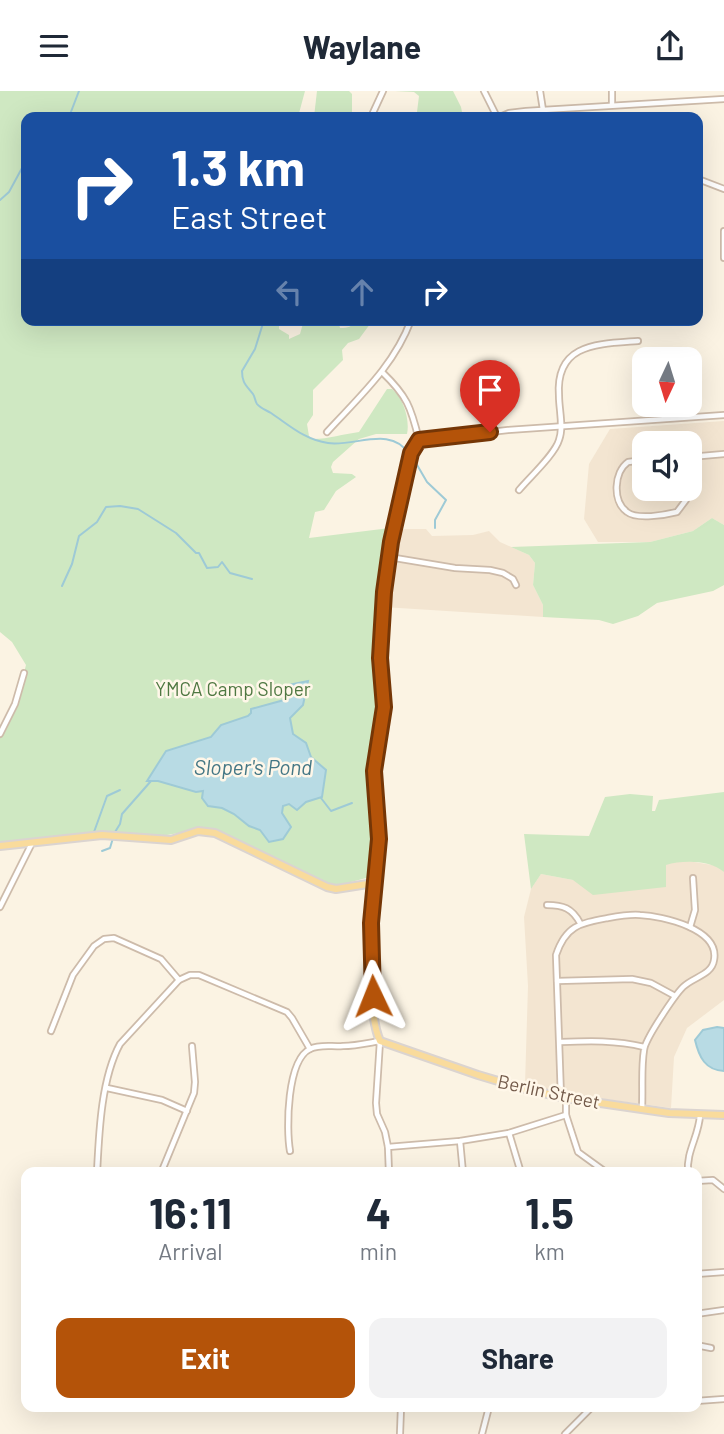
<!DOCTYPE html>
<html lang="en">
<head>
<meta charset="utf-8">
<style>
  :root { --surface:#fff; --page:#f2f2f3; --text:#1f2937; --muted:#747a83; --accent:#b45309 }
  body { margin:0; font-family:Barlow,sans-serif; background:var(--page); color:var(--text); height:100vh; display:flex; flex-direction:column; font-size:26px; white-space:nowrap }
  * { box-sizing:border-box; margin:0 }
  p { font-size:23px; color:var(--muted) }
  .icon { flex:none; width:38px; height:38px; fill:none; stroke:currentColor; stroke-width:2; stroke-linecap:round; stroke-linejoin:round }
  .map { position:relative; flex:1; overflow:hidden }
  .drawer { position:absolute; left:21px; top:1076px; width:681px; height:245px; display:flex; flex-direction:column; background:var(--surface); border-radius:14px; box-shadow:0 7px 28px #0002 }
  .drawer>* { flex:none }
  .guide { position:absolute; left:21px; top:21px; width:682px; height:214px; border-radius:14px; box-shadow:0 7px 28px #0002; background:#1a4fa0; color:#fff; overflow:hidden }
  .needle { width:46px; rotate:184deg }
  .fabs { position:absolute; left:632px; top:256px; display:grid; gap:14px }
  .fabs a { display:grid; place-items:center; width:70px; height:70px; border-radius:14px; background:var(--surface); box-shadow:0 7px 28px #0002; font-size:35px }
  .pin { position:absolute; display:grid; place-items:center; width:60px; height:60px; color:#fff; margin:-72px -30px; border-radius:50% 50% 50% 0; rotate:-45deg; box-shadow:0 0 7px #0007 }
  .pin .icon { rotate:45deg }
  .me { position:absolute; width:77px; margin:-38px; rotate:358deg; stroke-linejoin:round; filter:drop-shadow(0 0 5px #0008) }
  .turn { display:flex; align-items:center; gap:24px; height:147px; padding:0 35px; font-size:32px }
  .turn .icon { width:91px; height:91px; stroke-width:2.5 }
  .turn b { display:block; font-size:49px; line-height:60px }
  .lanes { display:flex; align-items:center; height:66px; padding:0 35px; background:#0003; justify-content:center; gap:35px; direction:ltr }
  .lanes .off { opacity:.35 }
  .eta { display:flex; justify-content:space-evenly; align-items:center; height:119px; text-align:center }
  .eta b { font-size:42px; font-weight:700; line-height:49px }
  .button { display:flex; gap:14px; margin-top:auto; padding:14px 35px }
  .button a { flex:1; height:80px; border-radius:14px; background:var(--accent); color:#fff; font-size:28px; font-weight:700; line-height:80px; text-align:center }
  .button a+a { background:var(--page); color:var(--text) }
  header { display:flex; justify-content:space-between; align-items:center; height:91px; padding:0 35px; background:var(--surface); font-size:32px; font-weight:700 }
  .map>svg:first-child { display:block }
</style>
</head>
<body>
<header><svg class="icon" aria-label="menu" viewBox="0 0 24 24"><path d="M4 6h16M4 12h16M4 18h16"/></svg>Waylane<svg class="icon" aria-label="share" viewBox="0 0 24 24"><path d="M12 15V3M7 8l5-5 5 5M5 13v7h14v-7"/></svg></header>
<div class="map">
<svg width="724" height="1343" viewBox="0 0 724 1343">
  <rect width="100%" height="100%" fill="#fbf3e3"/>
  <g fill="#f3e5d1" fill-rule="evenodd">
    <path d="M 724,330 L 724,434 L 712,427 L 693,440 L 650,451 L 598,451 L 584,428 L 589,373 L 610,338 ZM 644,352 L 690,352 L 690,397 L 644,397 Z"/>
    <polygon points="396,438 426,438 432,445 473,444 489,440 500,451 529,464 535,472 533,494 543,514 543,526 383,516"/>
    <polygon points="682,769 718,775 724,781 724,909 687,937 674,966 671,1017 568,1003 525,993 528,895 524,826 531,798 541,783 573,789"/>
  </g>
  <g fill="#cfe8c2">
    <path d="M 0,0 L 305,0 L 298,26 L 26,26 L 26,229 L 279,229 L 279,238 L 289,244 L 289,248 L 300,243 L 304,229 L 338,229 L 340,237 C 349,237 351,236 356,229 L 373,229 L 359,248 L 348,252 L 342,259 L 343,269 L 313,299 L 313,324 L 307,333 L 309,345 L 313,348 C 329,348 343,343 359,341 L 387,298 L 392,298 C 404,307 410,330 407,343 L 376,343 L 359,348 L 333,371 L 331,376 L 333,382 L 352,383 L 356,386 L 336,400 L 324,419 L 315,421 L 309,447 L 390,437 L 378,503 L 377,573 L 380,627 L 371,684 L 376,738 L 370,786 L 332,796 L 208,737 L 161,745 L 98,742 L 0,751 L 0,647 L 14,620 L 26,574 L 12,551 L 0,541 Z"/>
    <polygon points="317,0 349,0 352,3 352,26 314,26"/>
    <polygon points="395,0 453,0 461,16 463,26 406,26 404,22 417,21 419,5 414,1"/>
    <polygon points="712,427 724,434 724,494 713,500 657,512 638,525 613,533 599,529 543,526 543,514 533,494 535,472 529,464 511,456 650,451 693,440"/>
    <path d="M 724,701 L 724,781 C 710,769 683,769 666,774 L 666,796 L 593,804 L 573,789 L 541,783 L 531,798 L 524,743 L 589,745 L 605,706 L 630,703 L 653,705 L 652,720 L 655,720 L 659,709 Z"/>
  </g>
  <g fill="#b8dbe4" stroke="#9ecad6" stroke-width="2">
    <polygon points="308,590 303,614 290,627 293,643 306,652 311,666 326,679 322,706 306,711 297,719 289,713 283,715 282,722 291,736 283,748 269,751 260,739 249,735 234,723 222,717 208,715 202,707 203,700 196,701 158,690 147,690 166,660 211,646 221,634 248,625 251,622 251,618 284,609 287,606 288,594"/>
    <path d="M 717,936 L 724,937 L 724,980 C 705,979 699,966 695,949 L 703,939 Z"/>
  </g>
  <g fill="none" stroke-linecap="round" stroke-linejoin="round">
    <g stroke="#9ecad6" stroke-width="2">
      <polyline points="69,26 79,0"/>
      <polyline points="0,109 9,101 22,77 26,75"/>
      <path d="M 264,229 L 255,258 L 242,280 C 242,292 246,294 253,303 C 255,306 255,310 257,313 C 260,317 266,319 271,322 C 289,334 305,349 328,352 C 355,356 391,334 409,363"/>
      <polyline points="413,367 427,391 446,409 435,429 435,437"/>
      <polyline points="62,495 72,473 79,445 97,431 106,416 120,415 138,418 176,442 196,462 199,462 207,477 218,476 222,471 230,482 252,488"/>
      <polyline points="321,707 331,720 352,712"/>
      <polyline points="94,741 107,705 120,699"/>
      <polyline points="115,741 120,733 122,723 151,690"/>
      <polyline points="102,760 110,757 113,747"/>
    </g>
    <defs>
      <g id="minor">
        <polyline points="484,0 497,26"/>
        <polyline points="540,0 543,19"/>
        <polyline points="612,0 612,14"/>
        <polyline points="371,26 383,0"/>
        <polyline points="500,26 509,22 526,20 724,8"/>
        <polyline points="698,88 724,98"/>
        <polyline points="724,140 724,167"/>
        <path d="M 382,281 C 407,305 411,316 419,349"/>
        <path d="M 327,341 C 359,306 394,275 411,229"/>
        <polyline points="690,366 724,363"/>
        <path d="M 644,369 L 628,371 C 614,381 612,410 627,421 C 637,429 665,424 677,421 L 686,409 L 686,397"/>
        <path d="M 519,399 C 530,386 555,363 559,349 C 564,336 559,319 559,305 C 555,252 598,253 638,250"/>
        <polyline points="389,466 455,477 490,479 503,482 513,488 516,494"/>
        <polyline points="0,643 15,613 24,582"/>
        <polyline points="374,792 379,748 374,680 384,616 380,567 384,501 395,435 411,362 419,349 508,339 724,324"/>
        <path d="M 547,814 C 563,814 572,817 580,832"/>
        <polyline points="0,816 32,752"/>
        <polyline points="690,836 695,819 693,787"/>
        <polyline points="557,890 632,888 651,892 675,905"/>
        <polyline points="51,940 73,884 94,855 104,848 114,847 161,868 179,889"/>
        <path d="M 560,951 C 589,950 615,949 644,956"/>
        <polyline points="107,997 162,1009 187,1020"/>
        <path d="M 561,1006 L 556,864 C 566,834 581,832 608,827 C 619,825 630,823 640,824 C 663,825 720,838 714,869 C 712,884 693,886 683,896 C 675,904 645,948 644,959 C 641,978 643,998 642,1017"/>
        <polyline points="566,1007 566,1024 578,1061 607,1082"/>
        <polyline points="509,1042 521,1082"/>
        <polyline points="460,1050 463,1082"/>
        <polyline points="388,1056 460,1050 509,1042 566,1024"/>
        <path d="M 290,1060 C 286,1037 287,969 310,958 C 320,953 332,956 343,955 C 355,955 368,952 380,950 L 376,1012 L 377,1023 L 385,1041 L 388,1056 L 389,1082"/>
        <path d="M 97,1082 C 99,1042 101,988 120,953 L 179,889 L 190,884 L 199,884 L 287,921 L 292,927 L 310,958"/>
        <polyline points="161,1082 194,1002 195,991 192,955"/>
        <path d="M 688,1082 C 686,1060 699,1045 700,1024"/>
        <polyline points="696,1090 713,1089 724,1098"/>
        <polyline points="696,1183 724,1181"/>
        <polyline points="696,1223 724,1219"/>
        <polyline points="696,1254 711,1257"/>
        <polyline points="696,1310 724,1308"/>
        <polyline points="400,1343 401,1316"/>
        <polyline points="482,1343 489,1316"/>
        <polyline points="565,1343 592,1316"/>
      </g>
      <path id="major" d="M 0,755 L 102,744 L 171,749 L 198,740 L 215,742 L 327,796 L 336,798 L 374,792 C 371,828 366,920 380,950 L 478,984 L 525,998 L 566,1007 L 669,1022 L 724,1024"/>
    </defs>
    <use href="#minor" stroke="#cdbbaa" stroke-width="8"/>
    <use href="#major" stroke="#dbd4d0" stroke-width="10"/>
    <use href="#minor" stroke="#fff" stroke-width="4.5"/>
    <use href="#major" stroke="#f9db9c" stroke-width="6"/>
  </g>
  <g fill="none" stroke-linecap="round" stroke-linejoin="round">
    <defs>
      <polyline id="route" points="373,905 371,832 379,748 374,680 384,616 380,567 384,501 391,451 411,362 419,349 490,341"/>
    </defs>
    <use href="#route" stroke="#753606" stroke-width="18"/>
    <use href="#route" stroke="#b45309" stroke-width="12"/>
  </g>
  <g text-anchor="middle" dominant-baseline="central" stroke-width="5" stroke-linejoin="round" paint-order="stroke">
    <g font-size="19" fill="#4f7842" stroke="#fff7e9">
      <text x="233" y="597">YMCA Camp Sloper</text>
    </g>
    <g font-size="19" fill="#735a4a" stroke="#fff7e9">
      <text transform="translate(549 1000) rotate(12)">Berlin Street</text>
    </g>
    <g font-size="21" font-style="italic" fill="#447785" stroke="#fff7e9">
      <text x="253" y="675">Sloper's Pond</text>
    </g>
  </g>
</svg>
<div class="fabs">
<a><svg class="needle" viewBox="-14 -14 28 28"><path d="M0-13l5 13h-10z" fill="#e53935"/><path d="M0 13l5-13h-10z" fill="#747a83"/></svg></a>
<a><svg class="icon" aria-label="sound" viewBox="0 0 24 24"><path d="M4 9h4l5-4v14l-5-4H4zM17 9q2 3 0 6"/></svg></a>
</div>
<div class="pin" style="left:490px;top:341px;background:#d93025"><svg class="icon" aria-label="arrive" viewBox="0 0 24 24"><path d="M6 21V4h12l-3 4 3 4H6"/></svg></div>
<svg class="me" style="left:373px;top:905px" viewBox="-20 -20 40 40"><path d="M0-17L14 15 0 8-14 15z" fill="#b45309" stroke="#fff" stroke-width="4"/></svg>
<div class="guide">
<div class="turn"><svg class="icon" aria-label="right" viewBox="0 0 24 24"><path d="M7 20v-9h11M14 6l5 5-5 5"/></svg><div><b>1.3 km</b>East Street</div></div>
<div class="lanes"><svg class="icon off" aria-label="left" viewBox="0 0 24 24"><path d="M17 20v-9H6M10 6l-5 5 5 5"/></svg><svg class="icon off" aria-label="ahead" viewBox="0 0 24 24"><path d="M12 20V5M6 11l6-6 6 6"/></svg><svg class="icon" aria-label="right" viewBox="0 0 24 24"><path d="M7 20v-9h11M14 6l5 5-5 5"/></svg></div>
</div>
<section class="drawer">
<div class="eta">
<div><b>16:11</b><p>Arrival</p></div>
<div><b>4</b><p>min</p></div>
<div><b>1.5</b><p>km</p></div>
</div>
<div class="button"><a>Exit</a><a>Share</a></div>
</section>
</div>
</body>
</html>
